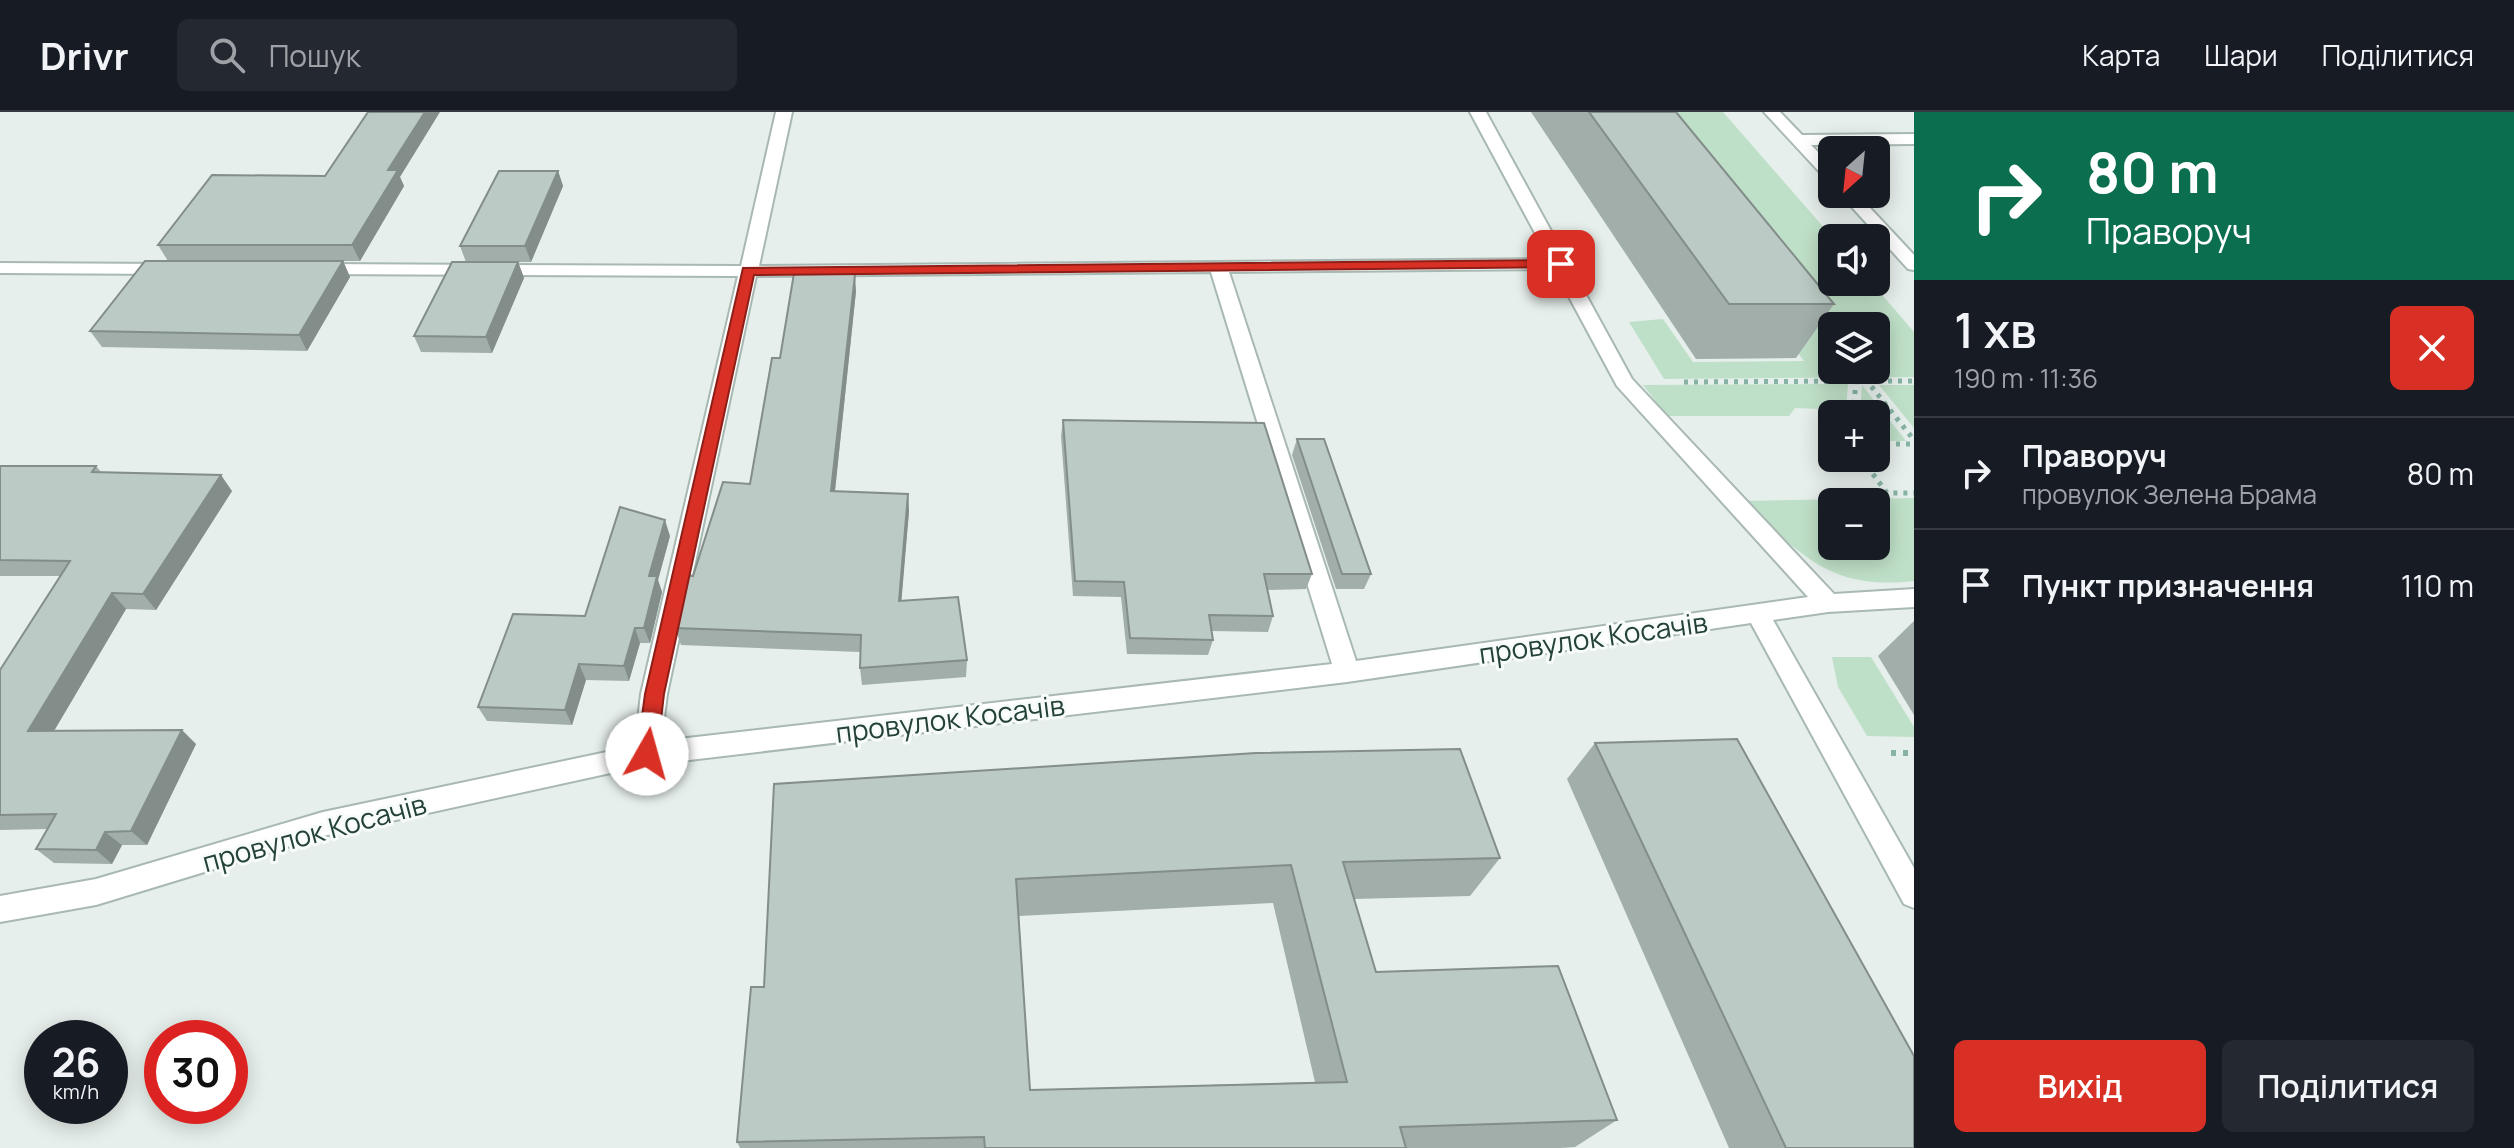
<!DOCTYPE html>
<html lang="uk">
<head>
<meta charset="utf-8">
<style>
  :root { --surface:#171b24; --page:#242831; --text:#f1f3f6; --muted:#9ea1a6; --line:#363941; --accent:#d93025 }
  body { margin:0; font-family:Manrope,sans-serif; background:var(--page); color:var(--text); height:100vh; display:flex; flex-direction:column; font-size:30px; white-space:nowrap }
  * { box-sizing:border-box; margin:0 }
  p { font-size:26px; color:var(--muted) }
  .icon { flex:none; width:44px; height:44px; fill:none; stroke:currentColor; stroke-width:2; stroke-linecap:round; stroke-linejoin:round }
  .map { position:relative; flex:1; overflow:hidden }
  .details { display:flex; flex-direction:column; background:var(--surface); width:600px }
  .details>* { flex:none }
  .banner { background:#0b6e4f; color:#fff; overflow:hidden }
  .needle { width:52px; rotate:207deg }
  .tools { position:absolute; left:1818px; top:24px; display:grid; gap:16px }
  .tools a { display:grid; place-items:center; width:72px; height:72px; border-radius:12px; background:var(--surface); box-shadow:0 4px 20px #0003; font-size:40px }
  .speed { position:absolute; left:24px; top:908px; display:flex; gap:16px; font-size:40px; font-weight:700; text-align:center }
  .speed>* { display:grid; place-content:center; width:104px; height:104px; border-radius:50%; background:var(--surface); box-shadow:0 4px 20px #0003; line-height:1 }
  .speed small { font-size:20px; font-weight:400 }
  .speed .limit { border:12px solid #d22; background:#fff; color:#111 }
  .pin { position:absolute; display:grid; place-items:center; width:68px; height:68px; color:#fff; margin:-34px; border-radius:16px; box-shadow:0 4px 12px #0006 }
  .me { position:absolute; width:88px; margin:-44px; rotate:7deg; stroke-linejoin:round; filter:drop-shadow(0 0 6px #0008) }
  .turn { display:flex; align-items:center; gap:28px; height:168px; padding:0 40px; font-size:36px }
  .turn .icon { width:104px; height:104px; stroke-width:2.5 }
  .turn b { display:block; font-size:56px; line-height:68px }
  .round { display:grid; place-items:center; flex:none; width:84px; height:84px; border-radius:12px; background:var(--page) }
  .head { display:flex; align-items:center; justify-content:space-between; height:136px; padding:0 40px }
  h1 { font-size:48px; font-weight:600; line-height:60px }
  .cta { display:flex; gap:16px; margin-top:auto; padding:16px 40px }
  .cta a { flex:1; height:92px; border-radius:12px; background:var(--accent); color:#fff; font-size:32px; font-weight:600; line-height:92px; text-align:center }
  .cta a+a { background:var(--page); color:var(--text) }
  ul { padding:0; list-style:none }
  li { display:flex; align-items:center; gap:24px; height:112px; padding:0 40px; border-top:2px solid var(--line) }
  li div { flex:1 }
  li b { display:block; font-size:30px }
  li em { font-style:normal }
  header { display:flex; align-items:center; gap:48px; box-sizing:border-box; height:112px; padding:0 40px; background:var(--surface); border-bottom:2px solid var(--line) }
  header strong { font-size:38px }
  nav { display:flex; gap:44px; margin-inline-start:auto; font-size:28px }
  .search { width:560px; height:72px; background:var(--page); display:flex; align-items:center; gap:20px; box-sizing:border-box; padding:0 28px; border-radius:12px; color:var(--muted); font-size:30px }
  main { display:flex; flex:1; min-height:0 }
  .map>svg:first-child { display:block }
</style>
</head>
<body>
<header>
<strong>Drivr</strong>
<div class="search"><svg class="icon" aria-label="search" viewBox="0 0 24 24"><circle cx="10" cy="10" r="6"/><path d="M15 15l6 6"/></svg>Пошук</div>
<nav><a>Карта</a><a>Шари</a><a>Поділитися</a></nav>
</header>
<main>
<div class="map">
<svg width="1914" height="1036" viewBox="0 0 1914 1036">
  <rect width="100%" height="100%" fill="#e6efeb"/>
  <g fill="#bfe0c8" fill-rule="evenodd">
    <path d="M 1615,0 L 1723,0 L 1833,126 L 1832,170 L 1871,170 L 1914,220 L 1914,265 L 1664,267 L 1629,210 L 1663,207 L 1693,250 L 1804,249 ZM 1832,214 L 1876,214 L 1876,258 L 1832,258 Z"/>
    <polygon points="1848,272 1846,298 1795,296 1789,304 1667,304 1643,273"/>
    <polygon points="1862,273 1906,329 1876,329 1876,302 1860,302"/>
    <polygon points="1879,273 1914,273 1914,316"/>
    <path d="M 1914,386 L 1914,469 C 1827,479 1801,440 1741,389 ZM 1832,390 L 1876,390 L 1876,434 L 1832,434 Z"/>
    <polygon points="1832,545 1871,545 1914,615 1914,625 1867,624 1838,575"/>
  </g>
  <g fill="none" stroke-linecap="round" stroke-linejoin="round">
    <defs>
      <g id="minor">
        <path d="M 776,0 L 792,0 L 759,154 L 1549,147 L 1470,0 L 1486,0 L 1632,267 L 1834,482 L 1914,477 L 1914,495 L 1828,500 L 1773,508 L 1914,756 L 1914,796 L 1904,792 L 1751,511 L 1347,570 L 647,653 L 323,724 L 96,793 L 0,810 L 0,784 L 96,767 L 323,700 L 635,634 L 641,582 L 738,164 L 314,162 L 305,157 L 314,152 L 741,154 ZM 1554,157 L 1617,274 L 1808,485 L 1356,549 L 1229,160 ZM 1211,160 L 1332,552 L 661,629 L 667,582 L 756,164 Z"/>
        <polygon points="1764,0 1780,0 1802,23 1914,22 1914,32 1811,33 1832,54 1832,69 1826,67"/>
        <polygon points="1840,82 1857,82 1914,143 1914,158 1908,157"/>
        <polygon points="0,151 170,152 179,157 170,162 0,161"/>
      </g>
    </defs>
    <use href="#minor" stroke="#a8b8b2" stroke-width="4"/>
    <g stroke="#86b3a5" stroke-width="5" stroke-dasharray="4 6" stroke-linecap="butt">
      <polyline points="1868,269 1914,269"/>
      <polyline points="1684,270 1867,269 1914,328"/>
      <polyline points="1853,302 1856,269"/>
      <polyline points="1876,332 1914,332"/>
      <polyline points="1861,346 1887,381 1914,381"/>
    </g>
    <polyline stroke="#86b3a5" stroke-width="6" stroke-dasharray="5 7" stroke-linecap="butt" points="1891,641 1914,641"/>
    <use href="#minor" fill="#fff" fill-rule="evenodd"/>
  </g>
  <g fill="#a1aea9" fill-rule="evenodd">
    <polygon points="1531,0 1676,0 1834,192 1796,246 1696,247"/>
    <polygon points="558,59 563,74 531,150 518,150 524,166 492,241 421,240 414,224 466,150 460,134"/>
    <polygon points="400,65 404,74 360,149 343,149 350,165 307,239 102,235 90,219 168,149 158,133"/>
    <polygon points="856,179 835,379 908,382 909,399 901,488 967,548 966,565 862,573 860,556 860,540 681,533 675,516 693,464 750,372 780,246"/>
    <polygon points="1063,308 1312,462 1306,477 1267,478 1273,504 1268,520 1211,519 1213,528 1208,543 1127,542 1121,485 1073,484 1061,324"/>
    <polygon points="1297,327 1371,462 1364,477 1336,477 1292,343"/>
    <polygon points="0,354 96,354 101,360 232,379 156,498 126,497 54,619 196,632 147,733 122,733 112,752 54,751 36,737 48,717 0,718 0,558 60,464 0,464"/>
    <polygon points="670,424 658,468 662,480 650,531 640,531 629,569 586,568 572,613 487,609 478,595 585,504"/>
    <polygon points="1914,509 1914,603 1878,544"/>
    <polygon points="1595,631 1914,1036 1729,1036 1567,667"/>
    <path d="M 774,672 L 1500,746 L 1470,784 L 1354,787 L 1376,860 L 1617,1008 L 1575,1035 L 1560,1036 L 740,1036 L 737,1030 L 764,875 ZM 1273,791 L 1315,970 L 1030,978 L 1019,804 Z"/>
  </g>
  <g fill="#838d89">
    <polygon points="425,0 440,0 400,65 404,74 360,149 352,133 388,58"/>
    <polygon points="558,59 563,74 531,150 525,134"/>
    <polygon points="343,149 350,165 307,239 299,223"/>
    <polygon points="518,150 524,166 492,241 486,225"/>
    <polygon points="855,162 856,179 833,397 831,379"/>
    <polygon points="221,363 232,379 156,498 143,482"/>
    <polygon points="908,382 909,399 900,506 899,489"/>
    <polygon points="665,408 670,424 658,468 662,480 650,531 644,516 649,464"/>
    <polygon points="112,481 126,497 45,634 28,619"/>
    <polygon points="635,516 640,531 629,569 624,554"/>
    <polygon points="579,552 586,568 572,613 565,598"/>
    <polygon points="182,618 196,632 147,733 131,719"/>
    <polygon points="105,720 122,733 112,752 96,738"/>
  </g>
  <g fill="#bbcac4" stroke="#838d89" stroke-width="2" fill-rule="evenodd">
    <polygon points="368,0 425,0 388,58 398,58 352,133 158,133 212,63 325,64"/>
    <polygon points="1589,0 1676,0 1834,192 1729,192"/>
    <polygon points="499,59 558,59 525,134 460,134"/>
    <polygon points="145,149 343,149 299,223 90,219"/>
    <polygon points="452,150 518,150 486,225 414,224"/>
    <polygon points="794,161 855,162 831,379 908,382 899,489 958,485 967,548 860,556 861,523 675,516 687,463 693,464 723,370 750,372 772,246 780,246"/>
    <polygon points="1063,308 1264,311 1312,462 1264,462 1273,504 1209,503 1213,528 1130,526 1124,470 1075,469"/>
    <polygon points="1297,327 1324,327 1371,462 1342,462"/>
    <polygon points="0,354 96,354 92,360 221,363 143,482 112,481 28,619 182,618 131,719 105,720 96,738 36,737 56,702 0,703 0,558 70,449 0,448"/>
    <polygon points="620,395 665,408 649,464 657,464 644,516 635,516 624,554 579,552 565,598 478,595 513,502 585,504"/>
    <polygon points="1737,627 1914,944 1914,1036 1786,1036 1595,631"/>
    <path d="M 1460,637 L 1500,746 L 1343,750 L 1376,860 L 1558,854 L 1617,1008 L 1400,1015 L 1406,1036 L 985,1036 L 984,1025 L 737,1030 L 751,875 L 764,875 L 774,672 L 1256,641 ZM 1291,753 L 1347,970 L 1030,978 L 1016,767 Z"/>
  </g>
  <polygon fill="#d93025" stroke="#8d1f18" stroke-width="2" points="1561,148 1566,149 1566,155 754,163 664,582 657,642 654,648 647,650 640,648 637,642 645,582 743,156"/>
  <g text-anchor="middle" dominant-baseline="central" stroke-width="6" stroke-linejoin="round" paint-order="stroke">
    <g font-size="28" fill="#24423a" stroke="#f7fbf9">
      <text transform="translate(1593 525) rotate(-8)">провулок Косачів</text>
      <text transform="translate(950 606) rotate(-7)">провулок Косачів</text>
      <text transform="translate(314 720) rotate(-15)">провулок Косачів</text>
    </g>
  </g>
</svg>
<div class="tools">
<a><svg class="needle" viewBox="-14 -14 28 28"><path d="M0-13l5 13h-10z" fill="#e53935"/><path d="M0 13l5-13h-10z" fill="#9ea1a6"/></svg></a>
<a><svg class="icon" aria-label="sound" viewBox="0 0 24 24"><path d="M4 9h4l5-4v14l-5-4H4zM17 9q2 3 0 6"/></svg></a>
<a><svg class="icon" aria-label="layers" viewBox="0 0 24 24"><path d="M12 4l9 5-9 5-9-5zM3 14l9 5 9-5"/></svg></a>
<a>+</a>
<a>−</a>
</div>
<div class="speed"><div>26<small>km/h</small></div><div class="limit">30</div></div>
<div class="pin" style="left:1561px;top:152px;background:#d93025"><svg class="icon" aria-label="arrive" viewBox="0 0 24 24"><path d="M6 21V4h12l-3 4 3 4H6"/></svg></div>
<svg class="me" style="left:647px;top:642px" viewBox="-20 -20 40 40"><circle r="19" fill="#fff"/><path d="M0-13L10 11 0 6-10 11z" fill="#d93025"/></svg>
</div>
<section class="details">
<div class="banner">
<div class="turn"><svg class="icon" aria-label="right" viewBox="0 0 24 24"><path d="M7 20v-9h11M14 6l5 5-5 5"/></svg><div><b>80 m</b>Праворуч</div></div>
</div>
<div class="head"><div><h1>1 хв</h1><p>190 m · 11:36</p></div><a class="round" style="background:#d93025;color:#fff"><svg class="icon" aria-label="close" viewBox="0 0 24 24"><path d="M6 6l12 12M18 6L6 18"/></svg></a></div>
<ul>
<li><svg class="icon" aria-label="right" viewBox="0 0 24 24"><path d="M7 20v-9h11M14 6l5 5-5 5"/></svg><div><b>Праворуч</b><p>провулок Зелена Брама</p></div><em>80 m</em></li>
<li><svg class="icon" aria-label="arrive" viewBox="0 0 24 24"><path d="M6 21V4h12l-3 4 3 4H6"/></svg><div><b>Пункт призначення</b></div><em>110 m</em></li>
</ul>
<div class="cta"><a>Вихід</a><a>Поділитися</a></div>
</section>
</main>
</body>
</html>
